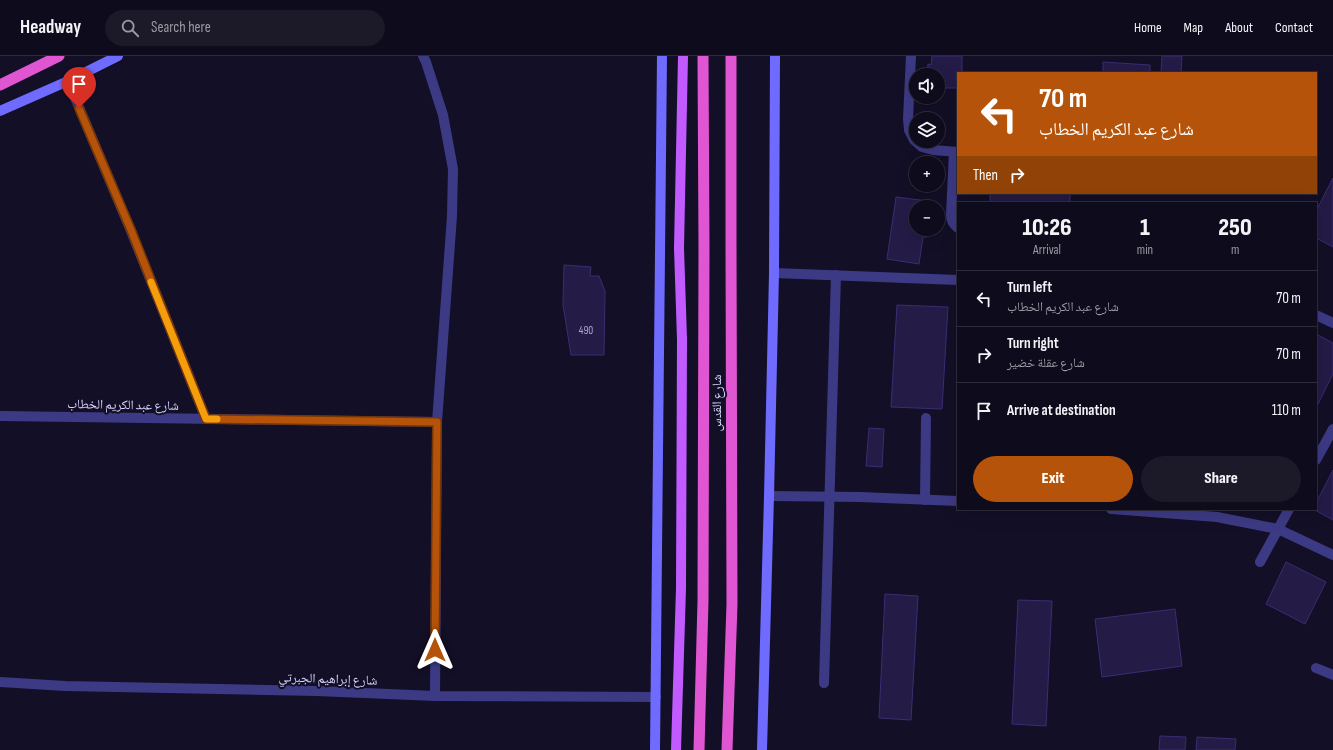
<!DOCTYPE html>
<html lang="en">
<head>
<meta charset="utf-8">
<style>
  :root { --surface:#0e0b1c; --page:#1c1929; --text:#f1f3f6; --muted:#9b9ba3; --line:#2e2b3b; --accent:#b45309 }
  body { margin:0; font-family:"Sofia Sans Condensed","Noto Naskh Arabic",sans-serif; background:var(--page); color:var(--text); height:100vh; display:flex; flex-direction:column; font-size:15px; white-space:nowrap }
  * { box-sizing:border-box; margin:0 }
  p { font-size:13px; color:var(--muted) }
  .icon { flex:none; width:22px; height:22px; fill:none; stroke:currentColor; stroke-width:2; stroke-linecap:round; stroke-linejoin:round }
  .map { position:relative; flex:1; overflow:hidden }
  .details { position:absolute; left:957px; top:146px; width:360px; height:308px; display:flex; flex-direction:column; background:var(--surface); border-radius:0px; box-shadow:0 4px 16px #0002,0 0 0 1px var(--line) }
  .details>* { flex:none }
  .guide { position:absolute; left:957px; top:16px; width:360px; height:122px; border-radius:0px; box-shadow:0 4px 16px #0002,0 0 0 1px var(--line); background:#b45309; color:#fff; overflow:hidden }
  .fabs { position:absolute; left:909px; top:12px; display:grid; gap:8px }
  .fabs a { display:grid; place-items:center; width:36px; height:36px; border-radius:50%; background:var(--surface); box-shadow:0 4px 16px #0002,0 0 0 1px var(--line); font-size:20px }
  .pin { position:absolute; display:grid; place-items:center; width:34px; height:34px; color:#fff; margin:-41px -17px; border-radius:50% 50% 50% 0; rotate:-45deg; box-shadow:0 0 4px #0007 }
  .pin .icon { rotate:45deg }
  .me { position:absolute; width:44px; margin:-22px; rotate:0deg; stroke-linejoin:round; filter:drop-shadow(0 0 3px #0008) }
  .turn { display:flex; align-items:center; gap:14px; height:84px; padding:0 16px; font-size:18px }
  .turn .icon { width:52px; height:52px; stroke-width:2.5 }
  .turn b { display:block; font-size:28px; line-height:34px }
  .then { display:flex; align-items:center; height:38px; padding:0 16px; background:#0003; gap:8px; font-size:15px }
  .eta { display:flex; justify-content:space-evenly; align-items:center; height:68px; text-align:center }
  .eta b { font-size:24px; font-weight:800; line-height:28px }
  .primary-button { display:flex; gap:8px; margin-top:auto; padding:8px 16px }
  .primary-button a { flex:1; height:46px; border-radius:24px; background:var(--accent); color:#fff; font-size:16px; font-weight:800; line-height:46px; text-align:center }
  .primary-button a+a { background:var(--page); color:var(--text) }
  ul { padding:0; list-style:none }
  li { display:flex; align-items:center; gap:12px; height:56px; padding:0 16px; border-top:1px solid var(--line) }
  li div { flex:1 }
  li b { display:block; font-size:15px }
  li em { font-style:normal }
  header { display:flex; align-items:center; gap:24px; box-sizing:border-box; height:56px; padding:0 20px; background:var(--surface); border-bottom:1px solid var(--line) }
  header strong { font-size:19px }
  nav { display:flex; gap:22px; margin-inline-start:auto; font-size:14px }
  .search { width:280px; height:36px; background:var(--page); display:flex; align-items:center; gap:10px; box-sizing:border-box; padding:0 14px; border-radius:22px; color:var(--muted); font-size:15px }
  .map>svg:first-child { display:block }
</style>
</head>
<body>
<header>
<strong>Headway</strong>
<div class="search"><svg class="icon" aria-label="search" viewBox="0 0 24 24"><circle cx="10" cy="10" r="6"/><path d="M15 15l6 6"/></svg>Search here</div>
<nav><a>Home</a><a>Map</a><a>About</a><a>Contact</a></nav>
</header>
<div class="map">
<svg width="1333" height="694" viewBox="0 0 1333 694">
  <rect width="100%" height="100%" fill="#130f26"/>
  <g fill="#241b47" stroke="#3b2d73">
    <polygon points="932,0 962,0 962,17 958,17 958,32 938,32 938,19 927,19 928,8 931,9"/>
    <polygon points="1162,0 1182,0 1181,17 1161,17"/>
    <polygon points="1103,6 1150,9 1150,17 1103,17"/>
    <polygon points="1333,122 1333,191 1316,182 1316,155"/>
    <rect x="990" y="137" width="80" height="10"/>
    <polygon points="896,141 928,145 927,151 916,151 916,173 928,173 927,181 923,181 919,208 887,203"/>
    <polygon points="564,209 591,211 590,220 599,220 605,235 604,299 571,299 563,249"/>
    <polygon points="897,249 948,251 942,353 891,351"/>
    <polygon points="1316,278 1333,287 1333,318 1316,352"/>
    <polygon points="869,372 884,373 882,411 866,410"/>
    <polygon points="1333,414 1333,464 1313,453 1316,453 1316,447"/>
    <polygon points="1286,506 1326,526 1305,568 1266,548"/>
    <polygon points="885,538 918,540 911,664 879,662"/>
    <polygon points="1018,544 1052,545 1046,670 1012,668"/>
    <polygon points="1175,553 1182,610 1102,621 1095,563"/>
    <polygon points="1160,680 1186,681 1185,694 1159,694"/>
    <polygon points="1197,681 1236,683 1235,694 1196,694"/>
  </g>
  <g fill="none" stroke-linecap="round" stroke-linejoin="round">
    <g stroke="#3d3a85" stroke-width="10">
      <polyline points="911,0 908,63 909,74 914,84 922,91 933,94 958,96"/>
      <path d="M 954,96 L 951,158 C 951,165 953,168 958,172"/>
      <polyline points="774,217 958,224"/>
      <polyline points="1316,259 1333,267"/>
      <polyline points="1316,404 1333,373"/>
      <polyline points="769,440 860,441 958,445"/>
      <polyline points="925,444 926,362"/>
      <polyline points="1111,453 1217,461 1278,473 1333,499"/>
      <polyline points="1260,506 1289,453"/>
      <polyline points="1316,612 1333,619"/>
      <polyline points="824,627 836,219"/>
    </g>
    <g stroke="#3d3a85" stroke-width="10">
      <polyline points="423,0 426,6 443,59 453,113 452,160 437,366 435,640"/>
      <polyline points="68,25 131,175 206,363"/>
      <polyline points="0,360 437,366"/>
    </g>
    <polyline stroke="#3d3a85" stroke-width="10" points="0,626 65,630 317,635 435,640 656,641"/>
    <g stroke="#6f6bff" stroke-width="10">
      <polyline points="0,55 68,25 118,0"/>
      <polyline points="655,694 662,0"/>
      <polyline points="762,694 769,440 774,217 775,0"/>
    </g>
    <polyline stroke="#c25bff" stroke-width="10" points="676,694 681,532 682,283 679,192 683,0"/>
    <g stroke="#e055d1" stroke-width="11">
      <polyline points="0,29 59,0"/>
      <polyline points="699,694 703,545 704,193 703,0"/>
      <polyline points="727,694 732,548 731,188 731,0"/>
    </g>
  </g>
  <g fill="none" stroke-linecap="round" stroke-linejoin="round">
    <defs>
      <polyline id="route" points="79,52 131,174 206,363 437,366 435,594"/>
    </defs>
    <use href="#route" stroke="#753606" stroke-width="10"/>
    <use href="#route" stroke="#b45309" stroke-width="7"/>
    <polyline stroke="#f59e0b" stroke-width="7" points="151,226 206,363 217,363"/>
  </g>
  <g text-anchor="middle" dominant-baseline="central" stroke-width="4" stroke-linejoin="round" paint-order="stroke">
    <g font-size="11" fill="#aca6d1">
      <text x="586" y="274">490</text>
    </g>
    <g font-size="13" fill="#d9d4ff" stroke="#130f26">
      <text transform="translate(717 347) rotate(-90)">شارع القدس</text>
      <text transform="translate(123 349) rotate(1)">شارع عبد الكريم الخطاب</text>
      <text transform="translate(328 623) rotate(2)">شارع إبراهيم الجبرتي</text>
    </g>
  </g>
</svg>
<div class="fabs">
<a><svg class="icon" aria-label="sound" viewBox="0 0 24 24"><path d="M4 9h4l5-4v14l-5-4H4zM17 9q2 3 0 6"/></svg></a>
<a><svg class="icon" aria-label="layers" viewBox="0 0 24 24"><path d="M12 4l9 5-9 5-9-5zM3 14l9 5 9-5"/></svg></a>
<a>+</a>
<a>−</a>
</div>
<div class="pin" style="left:79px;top:52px;background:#d93025"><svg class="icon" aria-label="arrive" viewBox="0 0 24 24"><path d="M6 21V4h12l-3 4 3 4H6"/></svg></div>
<svg class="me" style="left:435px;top:594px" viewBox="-20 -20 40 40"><path d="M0-17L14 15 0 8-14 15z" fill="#b45309" stroke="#fff" stroke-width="4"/></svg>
<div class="guide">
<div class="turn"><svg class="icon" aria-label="left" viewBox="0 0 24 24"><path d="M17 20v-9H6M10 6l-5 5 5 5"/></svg><div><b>70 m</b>شارع عبد الكريم الخطاب</div></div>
<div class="then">Then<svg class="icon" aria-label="right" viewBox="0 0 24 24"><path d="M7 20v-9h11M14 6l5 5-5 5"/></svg></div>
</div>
<section class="details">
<div class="eta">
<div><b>10:26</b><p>Arrival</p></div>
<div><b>1</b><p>min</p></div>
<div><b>250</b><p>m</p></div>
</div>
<ul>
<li><svg class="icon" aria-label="left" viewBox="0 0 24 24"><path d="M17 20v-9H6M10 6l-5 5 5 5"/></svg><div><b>Turn left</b><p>شارع عبد الكريم الخطاب</p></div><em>70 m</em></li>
<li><svg class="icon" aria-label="right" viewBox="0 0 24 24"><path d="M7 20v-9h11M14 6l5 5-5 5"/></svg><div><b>Turn right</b><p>شارع عقلة خضير</p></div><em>70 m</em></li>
<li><svg class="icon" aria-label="arrive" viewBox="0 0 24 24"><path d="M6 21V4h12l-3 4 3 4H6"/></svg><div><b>Arrive at destination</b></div><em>110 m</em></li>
</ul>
<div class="primary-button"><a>Exit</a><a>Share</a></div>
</section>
</div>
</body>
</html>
